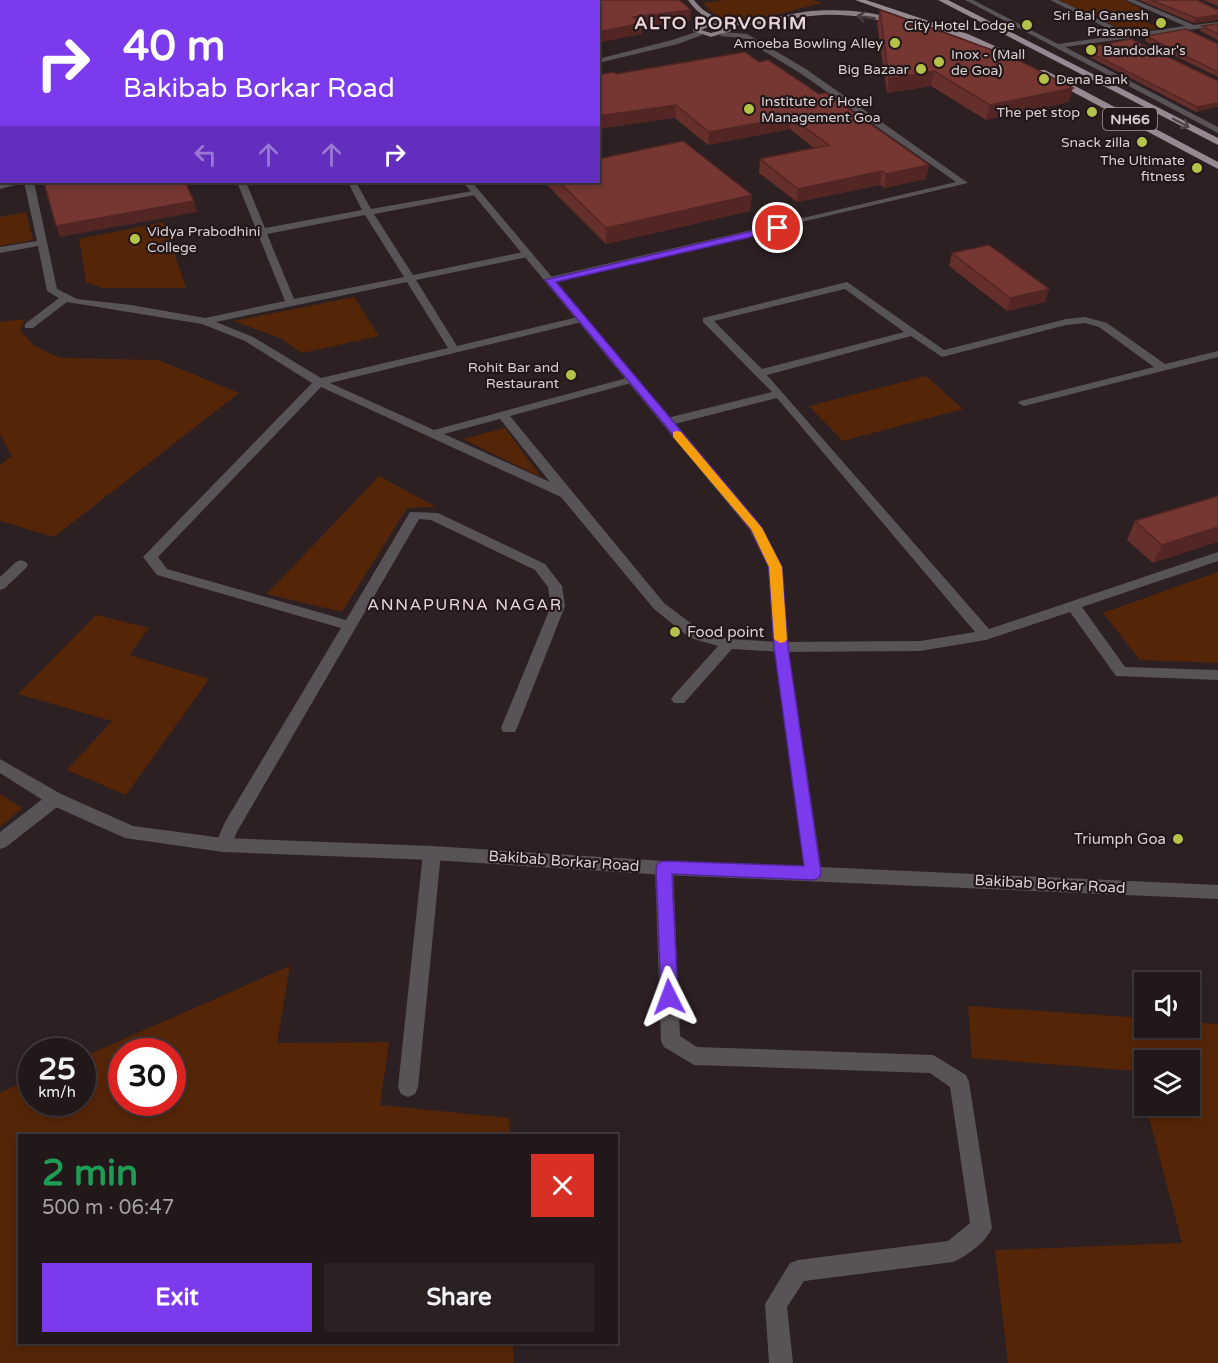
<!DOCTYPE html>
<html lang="en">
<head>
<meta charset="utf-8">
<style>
  :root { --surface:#22181a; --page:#2a2123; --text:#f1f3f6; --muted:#a2a0a2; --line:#3f3739; --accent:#7c3aed }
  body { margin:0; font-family:"Varela Round",sans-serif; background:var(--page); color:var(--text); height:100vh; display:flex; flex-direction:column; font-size:22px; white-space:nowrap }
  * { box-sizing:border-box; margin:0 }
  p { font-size:20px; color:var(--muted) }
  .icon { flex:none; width:33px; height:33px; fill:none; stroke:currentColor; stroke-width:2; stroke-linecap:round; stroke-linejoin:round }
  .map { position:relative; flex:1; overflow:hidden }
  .side { position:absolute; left:18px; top:1134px; width:600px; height:210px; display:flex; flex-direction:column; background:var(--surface); border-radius:0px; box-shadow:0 3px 9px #0003,0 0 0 2px var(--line) }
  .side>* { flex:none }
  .banner { position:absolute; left:0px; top:0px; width:600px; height:183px; box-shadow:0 3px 9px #0003,0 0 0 2px var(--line); background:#7c3aed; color:#fff; overflow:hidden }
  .buttons { position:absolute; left:1134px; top:972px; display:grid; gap:12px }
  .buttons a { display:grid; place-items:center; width:66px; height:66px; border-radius:0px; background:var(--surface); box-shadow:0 3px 9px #0003,0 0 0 2px var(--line); font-size:30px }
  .speed { position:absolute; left:18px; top:1038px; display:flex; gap:12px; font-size:30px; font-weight:700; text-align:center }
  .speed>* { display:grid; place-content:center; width:78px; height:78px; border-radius:50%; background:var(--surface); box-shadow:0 3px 9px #0003,0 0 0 2px var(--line); line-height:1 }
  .speed small { font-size:15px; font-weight:400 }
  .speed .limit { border:9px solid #d22; background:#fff; color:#111 }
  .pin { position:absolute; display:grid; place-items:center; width:51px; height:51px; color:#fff; margin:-26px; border:3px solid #fff; border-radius:50%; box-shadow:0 2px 6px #0007 }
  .me { position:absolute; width:66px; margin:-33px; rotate:357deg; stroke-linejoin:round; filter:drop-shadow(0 0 4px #0008) }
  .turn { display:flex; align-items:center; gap:21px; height:126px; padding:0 24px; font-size:27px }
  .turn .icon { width:78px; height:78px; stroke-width:2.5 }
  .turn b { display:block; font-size:42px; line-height:51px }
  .lanes { display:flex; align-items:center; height:57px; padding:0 24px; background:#0003; justify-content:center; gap:30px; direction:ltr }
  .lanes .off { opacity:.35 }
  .round { display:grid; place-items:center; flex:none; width:63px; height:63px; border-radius:0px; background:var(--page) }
  .summary { display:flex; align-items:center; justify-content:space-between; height:102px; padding:0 24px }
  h1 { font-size:36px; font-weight:700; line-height:45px; color:#1e9e55 }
  .action { display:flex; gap:12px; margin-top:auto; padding:12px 24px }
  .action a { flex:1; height:69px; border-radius:0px; background:var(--accent); color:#fff; font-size:24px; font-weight:700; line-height:69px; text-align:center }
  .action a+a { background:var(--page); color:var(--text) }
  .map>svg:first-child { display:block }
</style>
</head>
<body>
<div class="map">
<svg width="1218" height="1363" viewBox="0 0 1218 1363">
  <rect width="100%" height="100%" fill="#2d2023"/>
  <g fill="#552507" fill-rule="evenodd">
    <path d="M 725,0 L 813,0 L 822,3 C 794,9 748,26 721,18 C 714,16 708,8 703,3 Z"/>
    <polygon points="1059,0 1123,0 1148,11 1130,15 1160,28 1128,32"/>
    <polygon points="26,212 33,240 0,246 0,217"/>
    <polygon points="164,222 186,288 102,288 86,282 79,239"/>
    <polygon points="354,297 379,336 302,353 280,338 234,321"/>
    <polygon points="25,319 20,330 34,346 60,358 158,360 239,393 54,537 0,521 0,465 12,456 0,434 0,322"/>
    <polygon points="926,376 963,409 843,441 809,406"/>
    <polygon points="505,428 541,477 463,439"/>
    <polygon points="379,476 436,507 407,508 342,612 267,594"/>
    <polygon points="1218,572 1218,663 1140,660 1103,613"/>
    <polygon points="96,615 149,628 129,655 209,679 126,795 67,770 112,721 18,694"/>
    <polygon points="0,794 22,808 0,827"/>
    <path d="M 290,966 L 277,1043 L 389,1042 L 380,1105 L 509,1118 L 510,1135 L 20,1136 L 20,1342 L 513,1342 L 514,1363 L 0,1363 L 0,1093 L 31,1079 L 32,1102 L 82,1102 L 83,1057 ZM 122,1052 L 172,1052 L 172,1102 L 122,1102 Z"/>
    <polygon points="968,1006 1144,1018 1144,1028 1190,1028 1190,1022 1218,1024 1218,1363 1008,1363 995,1250 1182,1243 1146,1106 1190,1106 1190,1060 1144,1060 1144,1100 1137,1071 972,1058"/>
  </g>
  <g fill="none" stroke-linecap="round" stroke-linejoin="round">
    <g fill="#585356" fill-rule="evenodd">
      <polygon points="965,0 973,0 1058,44 1121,35 1050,0 1058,0 1130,34 1185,26 1126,0 1135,0 1194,25 1218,22 1218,26 1065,47 1218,127 1218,133"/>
      <rect x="0" y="25" width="2" height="7"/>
      <polygon points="723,32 747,34 806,69 968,183 546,282 545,280 550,277 956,182 800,73 742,38 720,36"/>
      <polygon points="0,101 2,101 0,109"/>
      <path d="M 24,182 L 34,182 L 57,289 L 77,299 L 131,305 L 205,318 L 285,301 L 237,182 L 246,182 L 265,228 L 362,210 L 348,182 L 356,182 L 371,209 L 478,190 L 480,192 L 475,195 L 374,214 L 413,275 L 528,251 L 533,254 L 528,257 L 416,280 L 457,346 L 582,316 L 586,317 L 586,321 L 330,383 L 434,430 L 627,378 L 635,378 L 635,382 L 510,416 L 664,603 L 700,630 L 728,639 L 781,642 L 920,641 L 975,632 L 777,398 L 667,426 L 663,425 L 663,419 L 772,392 L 703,322 L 703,318 L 847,282 L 944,350 L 1066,319 L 1085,317 L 1107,323 L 1165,364 L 1218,351 L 1218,357 L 1024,406 L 1018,403 L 1020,401 L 1154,367 L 1099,327 L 1085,323 L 1066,325 L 942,357 L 911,336 L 767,375 L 989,629 L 1218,552 L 1218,561 L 1082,607 L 1125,667 L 1218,670 L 1218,680 L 1116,676 L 1070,612 L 986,640 L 920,651 L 781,652 L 732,649 L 684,703 L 674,703 L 671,699 L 674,695 L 718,646 L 690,638 L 654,609 L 561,497 L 321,387 L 158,557 L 167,569 L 346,620 L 410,512 L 438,513 L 545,564 L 562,586 L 565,606 L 517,728 L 515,732 L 503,732 L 501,728 L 551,606 L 548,587 L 535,570 L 431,520 L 419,519 L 238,830 L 229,850 L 223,852 L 217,850 L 215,845 L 225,822 L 341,628 L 157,575 L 143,557 L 312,383 L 245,341 L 202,324 L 67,302 L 33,328 L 25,328 L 25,324 L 59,298 L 47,291 L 38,246 L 0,253 L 0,247 L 37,241 ZM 365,215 L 404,277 L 294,299 L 267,234 ZM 407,282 L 448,348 L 321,378 L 253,337 L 216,322 ZM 845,289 L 904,332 L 762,369 L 714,321 ZM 500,419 L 550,482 L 444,434 Z"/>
      <polygon points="21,560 26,562 28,565 26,568 5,588 0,590 0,577 16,562"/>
      <polygon points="55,792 61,794 63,799 61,804 6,847 0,849 0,832 49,794"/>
      <polygon points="432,846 438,848 441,853 418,1087 415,1094 408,1097 401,1094 398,1087 423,853 426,848"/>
      <path d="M 664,861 L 670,863 L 673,868 L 680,1036 L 697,1047 L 933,1055 L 966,1075 L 969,1082 L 992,1228 C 986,1242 967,1256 953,1262 L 804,1281 L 787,1307 L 793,1363 L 769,1363 L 765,1304 L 790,1263 L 798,1260 L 948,1241 L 970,1223 L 950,1087 L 930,1073 L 694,1065 L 664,1047 L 661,1041 L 655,868 L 658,863 Z"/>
    </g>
    <g fill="#585356" fill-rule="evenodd">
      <polygon points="339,0 345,0 346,2 339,2"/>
      <polygon points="699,31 702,35 678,44 598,63 598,59 672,40"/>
      <polygon points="10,182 28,182 0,189 0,183"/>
      <polygon points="463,182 472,182 763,528 782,567 788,647 821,867 1218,885 1218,899 664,875 432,860 223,852 125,838 49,804 0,773 0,759 61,794 133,826 223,838 432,846 664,861 804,867 774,647 768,567 750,530"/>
    </g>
    <g fill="#8c8087" fill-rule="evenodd">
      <path d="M 688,0 L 694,0 C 721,37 774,15 811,11 C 835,9 880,10 901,23 L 897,25 C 873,18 849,14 823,15 C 778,16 720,46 688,0 Z"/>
      <path d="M 708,23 L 725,24 L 731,31 L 711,37 L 693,31 L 694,26 ZM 708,27 L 720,28 L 722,30 L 711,33 L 701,30 Z"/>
    </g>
    <g fill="#968991" fill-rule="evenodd">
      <polygon points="855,0 866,0 968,34 1015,55 1008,57 962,38"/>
      <polygon points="938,0 948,0 1218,138 1218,145"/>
      <polygon points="1039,70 1045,70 1218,162 1218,169 1039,74"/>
    </g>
  </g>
  <g fill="#652f2c">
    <polygon points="1139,0 1196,0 1218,10 1218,20 1194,23"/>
    <polygon points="1203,0 1218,0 1218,6"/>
    <polygon points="880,10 1069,102 986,120 931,86 887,93 877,24"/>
    <polygon points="1218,24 1218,40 1200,31 1202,26"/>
    <polygon points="1146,36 1218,44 1218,77 1145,41"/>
    <polygon points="1086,48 1218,81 1196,112 1088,56 1088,55 1084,53"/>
    <polygon points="745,52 926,179 884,188 880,185 797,202 759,173 760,159 814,148 790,129 708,145 675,118 616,74"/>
    <polygon points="547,182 598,182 752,195 750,211 606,244 547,185"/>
    <polygon points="952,253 1045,302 1007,311 949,266"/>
    <polygon points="1218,496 1153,563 1127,540 1135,521"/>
  </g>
  <g fill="#532624">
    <polygon points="691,10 690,21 642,27 642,34 598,43 598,32 633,17"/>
    <polygon points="1218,15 1218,20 1194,23 1196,18"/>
    <polygon points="2,60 2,71 0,72 0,62"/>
    <polygon points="934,71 931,86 887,93 889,79"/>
    <polygon points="1073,88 1069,102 986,120 990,105"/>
    <polygon points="1218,103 1218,107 1196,112 1197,107"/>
    <polygon points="676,105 675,118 598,129 598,116"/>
    <polygon points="791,117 790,129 708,145 709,132"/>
    <polygon points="929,165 926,179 884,188 886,174"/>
    <polygon points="882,171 880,185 797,202 798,189"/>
    <polygon points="752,195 750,211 606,244 606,228"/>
    <polygon points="194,201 197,212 60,237 56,226"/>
    <polygon points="1049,289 1045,302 1007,311 1010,298"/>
    <polygon points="1218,527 1218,542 1153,563 1162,545"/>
  </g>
  <g fill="#763733" stroke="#532624" stroke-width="1.5">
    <polygon points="206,0 274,0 275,2 206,2"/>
    <polygon points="461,0 679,0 691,10 633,17 643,23 598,32 598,2 450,2"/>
    <polygon points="1151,0 1197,0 1218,10 1218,15 1196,18"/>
    <polygon points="880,10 1012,57 1073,88 990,105 934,71 889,79"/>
    <polygon points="1218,24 1218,34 1202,26"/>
    <polygon points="1186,29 1218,44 1218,72 1146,36"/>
    <polygon points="2,35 2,60 0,62 0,36"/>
    <polygon points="1131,39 1218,81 1218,103 1197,107 1089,52 1092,51 1086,48"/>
    <polygon points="745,52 759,62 768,60 819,94 826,93 929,165 886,174 882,171 798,189 760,159 829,145 791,117 709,132 676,105 598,116 598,75 614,72 616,74"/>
    <polygon points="683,141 752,195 606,228 559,182 598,182 598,159"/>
    <polygon points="44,182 185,182 194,201 56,226"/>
    <polygon points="989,245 1049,289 1010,298 952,253"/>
    <polygon points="1218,496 1218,527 1162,545 1135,521"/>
  </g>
  <defs><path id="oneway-shaft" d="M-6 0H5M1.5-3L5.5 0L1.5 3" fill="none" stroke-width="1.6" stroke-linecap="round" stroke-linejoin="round" transform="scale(1.5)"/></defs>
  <use stroke="#483c40" href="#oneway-shaft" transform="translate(866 17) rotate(-173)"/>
  <use stroke="#51454a" href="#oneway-shaft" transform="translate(1181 123) rotate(28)"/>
  <polygon fill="#7c3aed" stroke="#51269a" stroke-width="1.5" points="778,225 782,228 781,230 556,282 760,525 782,567 788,647 821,873 819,878 813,880 672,874 678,997 675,1003 669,1005 663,1003 661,997 656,868 658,863 664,861 804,866 774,647 769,567 751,529 545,280"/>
  <polygon fill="#f59e0b" points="677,431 681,432 762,528 782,567 787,639 785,642 780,643 774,639 769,567 751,529 673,437 673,432"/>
  <g fill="#b5c249" stroke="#23171a" stroke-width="2">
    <circle cx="1161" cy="23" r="6"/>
    <circle cx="1027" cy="25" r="6"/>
    <circle cx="895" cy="43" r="6"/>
    <circle cx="1091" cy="50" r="6"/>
    <circle cx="939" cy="62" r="6"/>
    <circle cx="921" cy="69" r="6"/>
    <circle cx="1044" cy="79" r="6"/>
    <circle cx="749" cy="109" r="6"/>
    <circle cx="1092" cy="112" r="6"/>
    <circle cx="1142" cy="142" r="6"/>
    <circle cx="1197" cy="168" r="6"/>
    <circle cx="135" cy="239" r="6"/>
    <circle cx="571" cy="375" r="6"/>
    <circle cx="675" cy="632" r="6"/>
    <circle cx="1178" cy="839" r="6"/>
  </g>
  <g text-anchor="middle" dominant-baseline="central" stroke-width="4.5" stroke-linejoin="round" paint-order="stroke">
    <g font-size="14" fill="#d8cfd1" stroke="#23171a" text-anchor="end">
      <text x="1149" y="15">Sri Bal Ganesh<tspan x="1149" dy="16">Prasanna</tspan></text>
      <text x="1015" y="25">City Hotel Lodge</text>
      <text x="883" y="43">Amoeba Bowling Alley</text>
      <text x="1103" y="50" text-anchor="start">Bandodkar's</text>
      <text x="951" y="54" text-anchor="start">Inox - (Mall<tspan x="951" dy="16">de Goa)</tspan></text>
      <text x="909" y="69">Big Bazaar</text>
      <text x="1056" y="79" text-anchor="start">Dena Bank</text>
      <text x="761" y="101" text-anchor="start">Institute of Hotel<tspan x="761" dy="16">Management Goa</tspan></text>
      <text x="1080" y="112">The pet stop</text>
      <text x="1130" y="142">Snack zilla</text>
      <text x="1185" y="160">The Ultimate<tspan x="1185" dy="16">fitness</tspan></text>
      <text x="147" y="231" text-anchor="start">Vidya Prabodhini<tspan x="147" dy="16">College</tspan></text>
      <text x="559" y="367">Rohit Bar and<tspan x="559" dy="16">Restaurant</tspan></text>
    </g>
    <rect fill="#23171a" stroke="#a2989a" stroke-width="1.5" x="1103" y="108" width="54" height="22" rx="4.5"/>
    <g font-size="14" font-weight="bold" fill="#d8cfd1">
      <text x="1130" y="119">NH66</text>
    </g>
    <g font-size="15" fill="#d8cfd1" stroke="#23171a" text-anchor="start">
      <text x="687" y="632">Food point</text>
      <text x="1166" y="839" text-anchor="end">Triumph Goa</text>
    </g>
    <g font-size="15" fill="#d8cfd1" stroke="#23171a">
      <text transform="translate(564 861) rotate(4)">Bakibab Borkar Road</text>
      <text transform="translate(1050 884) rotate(3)">Bakibab Borkar Road</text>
    </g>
    <g font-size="16" letter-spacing="1.5" fill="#e6d4d8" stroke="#23171a">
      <text x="465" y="605">ANNAPURNA NAGAR</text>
    </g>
    <g font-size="18" font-weight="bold" letter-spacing="1.5" fill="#e6d4d8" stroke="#23171a">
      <text x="721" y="23">ALTO PORVORIM</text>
    </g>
  </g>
</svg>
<div class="buttons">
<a><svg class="icon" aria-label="sound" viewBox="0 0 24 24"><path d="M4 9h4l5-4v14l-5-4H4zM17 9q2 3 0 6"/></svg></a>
<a><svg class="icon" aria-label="layers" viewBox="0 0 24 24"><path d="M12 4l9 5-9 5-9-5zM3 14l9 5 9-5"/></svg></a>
</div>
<div class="speed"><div>25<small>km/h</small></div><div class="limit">30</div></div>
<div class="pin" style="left:778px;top:228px;background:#d93025"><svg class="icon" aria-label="arrive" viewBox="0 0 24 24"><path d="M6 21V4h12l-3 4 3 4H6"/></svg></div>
<svg class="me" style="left:669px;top:997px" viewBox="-20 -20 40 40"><path d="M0-17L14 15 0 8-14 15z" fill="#7c3aed" stroke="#fff" stroke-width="4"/></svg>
<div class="banner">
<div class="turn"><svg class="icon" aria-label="right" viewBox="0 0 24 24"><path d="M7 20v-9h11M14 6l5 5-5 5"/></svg><div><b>40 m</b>Bakibab Borkar Road</div></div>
<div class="lanes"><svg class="icon off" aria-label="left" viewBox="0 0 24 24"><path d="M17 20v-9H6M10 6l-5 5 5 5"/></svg><svg class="icon off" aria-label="ahead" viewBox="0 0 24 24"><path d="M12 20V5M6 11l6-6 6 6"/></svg><svg class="icon off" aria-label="ahead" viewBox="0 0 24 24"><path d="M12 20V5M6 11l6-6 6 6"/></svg><svg class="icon" aria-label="right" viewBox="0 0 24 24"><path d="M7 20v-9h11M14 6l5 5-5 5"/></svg></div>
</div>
<section class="side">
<div class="summary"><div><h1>2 min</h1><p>500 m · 06:47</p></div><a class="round" style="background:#d93025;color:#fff"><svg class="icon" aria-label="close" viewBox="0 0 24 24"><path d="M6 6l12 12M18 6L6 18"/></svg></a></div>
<div class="action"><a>Exit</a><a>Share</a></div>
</section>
</div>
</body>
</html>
